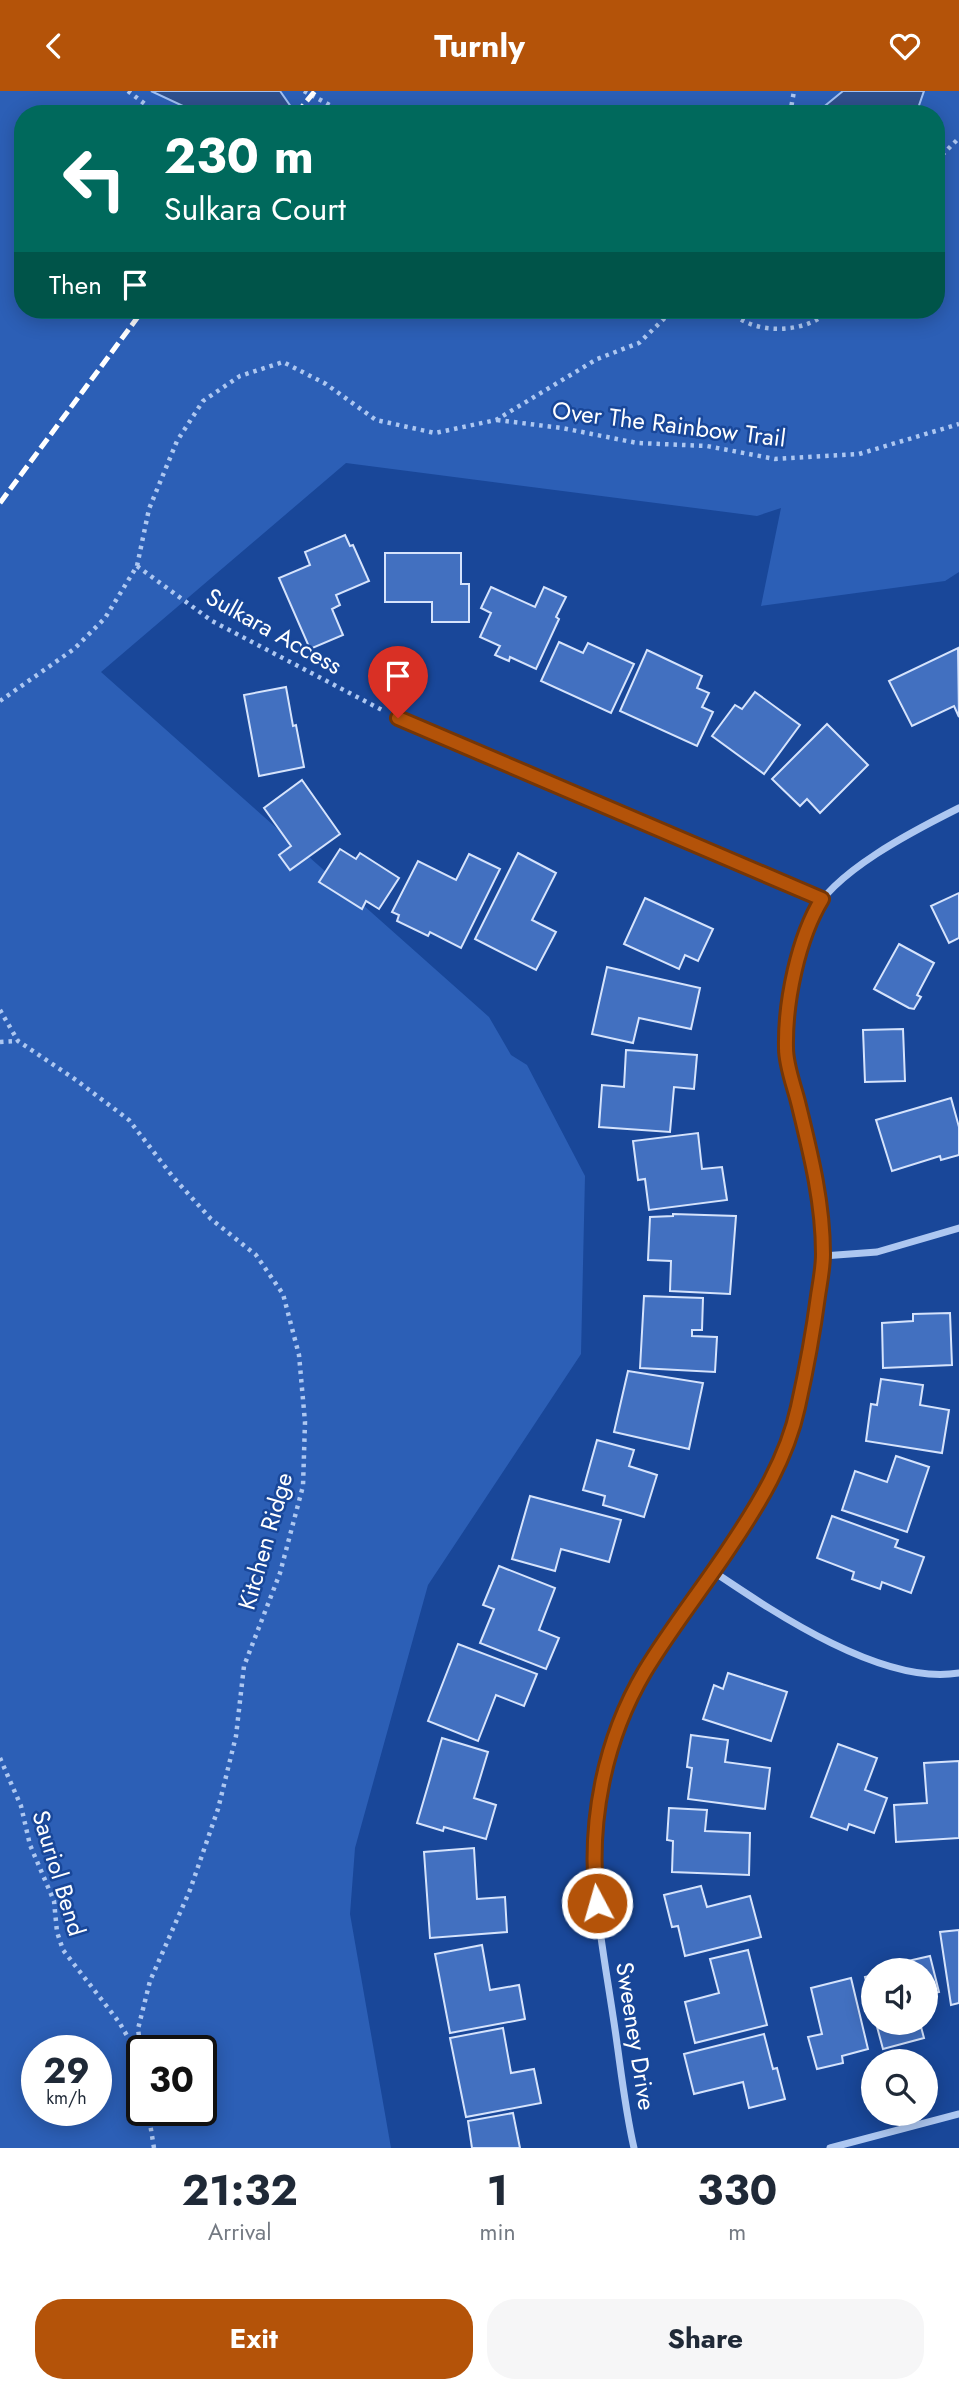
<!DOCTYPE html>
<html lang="en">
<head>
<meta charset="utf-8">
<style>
  :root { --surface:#fff; --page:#f6f6f7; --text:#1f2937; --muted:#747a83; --accent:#b45309 }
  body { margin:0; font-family:Jost,sans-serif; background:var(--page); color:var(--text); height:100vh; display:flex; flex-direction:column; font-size:26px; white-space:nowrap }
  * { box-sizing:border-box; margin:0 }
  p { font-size:23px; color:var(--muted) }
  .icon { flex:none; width:38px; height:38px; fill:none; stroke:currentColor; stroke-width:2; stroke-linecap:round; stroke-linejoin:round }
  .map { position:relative; height:2057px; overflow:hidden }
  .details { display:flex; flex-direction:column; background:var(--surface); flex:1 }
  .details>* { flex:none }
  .top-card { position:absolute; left:14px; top:14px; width:931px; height:214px; border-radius:28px; box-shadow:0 4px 18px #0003; background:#00695c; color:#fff; overflow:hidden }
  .buttons { position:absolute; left:861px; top:1867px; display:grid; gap:14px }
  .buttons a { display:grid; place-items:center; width:77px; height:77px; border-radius:50%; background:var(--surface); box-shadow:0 4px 18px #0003; font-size:35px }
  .speed { position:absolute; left:21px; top:1944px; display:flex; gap:14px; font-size:35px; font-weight:700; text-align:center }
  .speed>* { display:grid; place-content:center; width:91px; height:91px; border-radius:50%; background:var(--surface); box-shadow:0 4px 18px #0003; line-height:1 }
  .speed small { font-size:18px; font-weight:400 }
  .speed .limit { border:4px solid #111; border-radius:10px; background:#fff; color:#111 }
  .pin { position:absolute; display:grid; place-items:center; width:60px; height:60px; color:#fff; margin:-72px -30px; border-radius:50% 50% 50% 0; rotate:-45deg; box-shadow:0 0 7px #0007 }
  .pin .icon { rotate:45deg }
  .me { position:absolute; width:77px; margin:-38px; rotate:354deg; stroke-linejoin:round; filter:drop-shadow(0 0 5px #0008) }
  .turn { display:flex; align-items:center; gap:24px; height:147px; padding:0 35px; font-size:32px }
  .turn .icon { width:91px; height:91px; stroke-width:2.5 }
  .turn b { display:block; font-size:49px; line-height:60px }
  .then { display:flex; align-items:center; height:66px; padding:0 35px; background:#0003; gap:14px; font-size:26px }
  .eta { display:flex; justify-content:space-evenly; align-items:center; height:119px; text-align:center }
  .eta b { font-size:42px; font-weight:700; line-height:49px }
  .action { display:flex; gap:14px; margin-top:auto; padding:14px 35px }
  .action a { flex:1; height:80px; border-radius:28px; background:var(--accent); color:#fff; font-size:28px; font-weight:700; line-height:80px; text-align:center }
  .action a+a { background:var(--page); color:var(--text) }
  header { display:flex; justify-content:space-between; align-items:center; height:91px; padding:0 35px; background:var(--accent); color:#fff; font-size:32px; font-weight:700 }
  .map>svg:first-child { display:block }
</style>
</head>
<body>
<header><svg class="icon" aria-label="back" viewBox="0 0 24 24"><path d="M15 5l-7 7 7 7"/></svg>Turnly<svg class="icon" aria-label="heart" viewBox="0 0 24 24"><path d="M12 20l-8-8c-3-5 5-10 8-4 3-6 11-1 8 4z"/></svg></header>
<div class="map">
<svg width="959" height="2057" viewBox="0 0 959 2057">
  <rect width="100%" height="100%" fill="#194799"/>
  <path fill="#2c5fb6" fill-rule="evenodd" d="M 0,0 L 959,0 L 959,481 L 945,490 L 761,515 L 781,417 L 757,425 L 346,372 L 101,581 L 489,926 L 511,964 L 527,974 L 585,1085 L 581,1263 L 428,1494 L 355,1757 L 350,1823 L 391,2057 L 0,2057 ZM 23,23 L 936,23 L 936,219 L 23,219 ZM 37,1960 L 96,1960 L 96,2020 L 37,2020 ZM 142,1960 L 201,1960 L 201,2020 L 142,2020 Z"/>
  <g fill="#2f508d" stroke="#a0c0f3" stroke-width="2">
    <polygon points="151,0 280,0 296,23 200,23"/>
    <polygon points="843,0 924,0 916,23 815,23"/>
  </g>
  <g fill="#4270c0" stroke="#d5e3fc" stroke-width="2">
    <polygon points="345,444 350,455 353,454 369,490 336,504 340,514 332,518 343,544 310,558 279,487 310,474 305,461"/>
    <polygon points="385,462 461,462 461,493 469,493 469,531 432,531 432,511 385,511"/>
    <polygon points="491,496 535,516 544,496 566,506 556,526 559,528 536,578 510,566 509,570 495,564 500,555 480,546 491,522 481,517"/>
    <polygon points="559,551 583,562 588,552 634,573 611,622 541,590"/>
    <polygon points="958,557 959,626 954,615 912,635 889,590"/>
    <polygon points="647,559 702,585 697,597 709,602 702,616 713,621 697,655 620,620"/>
    <polygon points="286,596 293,635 296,634 304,676 259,685 244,604"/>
    <polygon points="755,601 800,634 764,683 712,645 735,614 742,618"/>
    <polygon points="827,633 868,674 820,722 807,708 800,715 772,688"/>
    <polygon points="302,689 340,743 290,779 279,764 291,755 264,717"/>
    <polygon points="340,758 356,768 360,762 399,787 379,818 366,810 362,818 319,791"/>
    <polygon points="518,762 556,782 532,829 556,841 536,879 475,848"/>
    <polygon points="469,763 500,778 461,857 430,841 428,845 397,830 399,824 392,821 418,770 456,789"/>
    <polygon points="959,802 959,847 949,852 931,815"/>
    <polygon points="645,807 713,838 698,870 685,864 679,878 624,853"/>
    <polygon points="899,853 934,872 917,904 921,906 914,918 909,917 874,898"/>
    <polygon points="607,876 700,897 691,938 639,927 633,952 592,943"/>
    <polygon points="903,938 905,990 865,991 863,939"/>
    <polygon points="626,959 697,964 694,998 674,996 670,1041 599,1036 602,994 624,996"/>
    <polygon points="951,1007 959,1036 959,1064 941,1069 940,1065 892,1080 876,1029"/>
    <polygon points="698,1042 702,1078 722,1076 727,1109 649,1119 645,1088 638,1089 633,1050"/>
    <polygon points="673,1123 736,1125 730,1203 670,1200 671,1170 648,1169 650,1126 673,1125"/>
    <polygon points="644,1205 703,1207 702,1239 692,1239 692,1245 717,1246 715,1281 640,1277"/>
    <polygon points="950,1222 952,1274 883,1277 882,1232 913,1230 913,1223"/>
    <polygon points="628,1280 703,1292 689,1358 614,1341"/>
    <polygon points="881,1288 923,1294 920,1314 949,1319 942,1362 866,1350 871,1313 877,1314"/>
    <polygon points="597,1349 634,1359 629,1375 657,1384 644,1426 603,1414 605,1405 583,1399"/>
    <polygon points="896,1365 929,1376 907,1441 842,1419 855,1380 887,1391"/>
    <polygon points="530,1405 621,1429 609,1471 561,1458 555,1480 512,1468"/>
    <polygon points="832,1425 898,1449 895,1456 924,1466 911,1502 882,1491 880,1498 852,1488 854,1481 817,1467"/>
    <polygon points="499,1475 555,1497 539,1539 559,1547 546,1578 480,1552 494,1518 483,1514"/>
    <polygon points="458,1553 537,1583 524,1615 496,1604 478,1650 428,1630"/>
    <polygon points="728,1582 787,1601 771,1650 703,1628 714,1594 723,1598"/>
    <polygon points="691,1644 728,1649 725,1671 770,1677 765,1718 688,1708 692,1677 687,1676"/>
    <polygon points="442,1647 488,1661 474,1707 496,1714 486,1748 444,1736 443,1740 417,1732"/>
    <polygon points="838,1653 877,1667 865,1699 887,1707 874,1742 849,1733 847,1739 811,1726"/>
    <polygon points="959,1670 959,1747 896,1751 894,1714 927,1712 924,1672"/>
    <polygon points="669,1717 707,1719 705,1740 750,1742 749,1784 672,1781 673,1750 667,1749"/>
    <polygon points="474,1757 477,1808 505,1806 507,1841 430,1847 424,1761"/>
    <polygon points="701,1795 707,1816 750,1805 761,1846 685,1865 678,1835 672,1836 664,1804"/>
    <polygon points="959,1839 959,1912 951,1914 940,1841"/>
    <polygon points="482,1854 490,1899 519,1894 525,1928 450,1942 435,1863"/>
    <polygon points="748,1859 767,1934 695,1952 685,1911 719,1902 710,1868"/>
    <polygon points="930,1865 939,1901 926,1904 926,1880 891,1880 900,1877 899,1872"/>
    <polygon points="873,1884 873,1920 865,1886"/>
    <polygon points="851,1887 868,1958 842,1965 843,1972 817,1978 808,1946 822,1943 811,1897"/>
    <polygon points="876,1932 920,1932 924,1947 883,1958"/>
    <polygon points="503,1937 511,1982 534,1978 541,2012 466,2026 450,1947"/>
    <polygon points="764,1943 773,1978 777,1977 785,2008 749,2017 743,1991 694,2003 684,1963"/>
    <polygon points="513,2022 520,2057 472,2057 468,2030"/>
  </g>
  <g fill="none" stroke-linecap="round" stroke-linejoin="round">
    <g stroke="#adc7f1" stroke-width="4.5" stroke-dasharray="3.5 5" stroke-linecap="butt">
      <polyline points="128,0 158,23"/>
      <polyline points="304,0 346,23"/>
      <polyline points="790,23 794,0"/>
      <polyline points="936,70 959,47"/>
      <path d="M 727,219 C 733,223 739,228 746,231 C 770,243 811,239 830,219"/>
      <polyline points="497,329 562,337 637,352 707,355 775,368 859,363 959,333"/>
      <polyline points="137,475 212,530 382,619"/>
      <polyline points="0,610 74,558 105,527 137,475 149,418 177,350 203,310 240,285 283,271 326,293 376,329 435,342 496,329 597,268 639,252 673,219"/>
      <polyline points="0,919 18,950 76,989 129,1029 173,1086 211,1128 256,1164 283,1203 299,1264 305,1331 303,1395 280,1482 244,1575 236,1645 218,1718 190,1799 150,1890 138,1938 142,1968"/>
      <polyline points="0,951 18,950"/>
      <polyline points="0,1667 21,1715 30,1754 54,1810 57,1841 63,1859 119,1931 139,1965"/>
      <polyline points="148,2020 154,2057"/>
    </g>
    <g stroke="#adc7f1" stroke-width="7">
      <polyline points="398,627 822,808"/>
      <polyline points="823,1165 877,1161 959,1137"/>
      <path d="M 714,1481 C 775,1522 883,1595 959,1582"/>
      <path d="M 634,2057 C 624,2014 620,1969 613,1925 C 607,1885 600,1846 596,1807 C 595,1795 592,1782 593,1770 C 594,1735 599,1700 608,1667 C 639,1558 728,1479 776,1379 C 805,1319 812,1248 821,1183 C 829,1127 812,1069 799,1015 C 795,996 786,975 786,957 C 785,922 796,857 811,826 C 832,781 915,739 959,717"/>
      <polyline points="830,2057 959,2023"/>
    </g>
    <g stroke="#fff" stroke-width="5" stroke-dasharray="12 5" stroke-linecap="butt">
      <polyline points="296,23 315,0"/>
      <polyline points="0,412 143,219"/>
    </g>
  </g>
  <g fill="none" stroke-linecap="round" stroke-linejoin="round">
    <defs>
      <path id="route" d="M 398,627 L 822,808 C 798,847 785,911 786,957 C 786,976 795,997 799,1015 C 811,1064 823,1112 823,1163 C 823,1177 820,1192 818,1205 C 813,1243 806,1280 798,1316 C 787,1367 759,1413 730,1456 C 703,1497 671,1537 645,1580 C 604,1649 588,1732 597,1812"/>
    </defs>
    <use href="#route" stroke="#753606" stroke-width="18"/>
    <use href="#route" stroke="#b45309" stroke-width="12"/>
  </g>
  <g text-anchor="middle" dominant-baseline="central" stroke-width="5" stroke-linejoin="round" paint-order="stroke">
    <g font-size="24" fill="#fff" stroke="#194799">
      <text transform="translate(669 333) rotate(7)">Over The Rainbow Trail</text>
      <text transform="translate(274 540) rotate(29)">Sulkara Access</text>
      <text transform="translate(265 1450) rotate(-74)">Kitchen Ridge</text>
      <text transform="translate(59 1782) rotate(73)">Sauriol Bend</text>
      <text transform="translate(636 1945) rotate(81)">Sweeney Drive</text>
    </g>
  </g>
</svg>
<div class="buttons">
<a><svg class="icon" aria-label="sound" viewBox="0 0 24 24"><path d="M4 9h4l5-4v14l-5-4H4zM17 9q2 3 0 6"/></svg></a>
<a><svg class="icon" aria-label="search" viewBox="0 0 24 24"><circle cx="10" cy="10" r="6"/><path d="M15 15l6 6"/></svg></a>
</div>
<div class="speed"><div>29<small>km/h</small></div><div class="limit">30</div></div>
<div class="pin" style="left:398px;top:627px;background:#d93025"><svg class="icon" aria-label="arrive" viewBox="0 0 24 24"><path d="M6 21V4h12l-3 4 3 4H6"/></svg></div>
<svg class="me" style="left:597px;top:1812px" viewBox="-20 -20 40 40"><circle r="17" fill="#b45309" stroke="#fff" stroke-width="3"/><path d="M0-11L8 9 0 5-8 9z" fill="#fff"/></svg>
<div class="top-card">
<div class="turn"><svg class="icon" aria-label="left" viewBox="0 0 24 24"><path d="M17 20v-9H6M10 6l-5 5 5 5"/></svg><div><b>230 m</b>Sulkara Court</div></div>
<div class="then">Then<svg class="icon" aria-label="arrive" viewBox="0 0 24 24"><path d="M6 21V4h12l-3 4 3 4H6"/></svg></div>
</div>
</div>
<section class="details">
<div class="eta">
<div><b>21:32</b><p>Arrival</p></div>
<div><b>1</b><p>min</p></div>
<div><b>330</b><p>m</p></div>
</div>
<div class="action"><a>Exit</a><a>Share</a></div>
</section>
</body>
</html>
